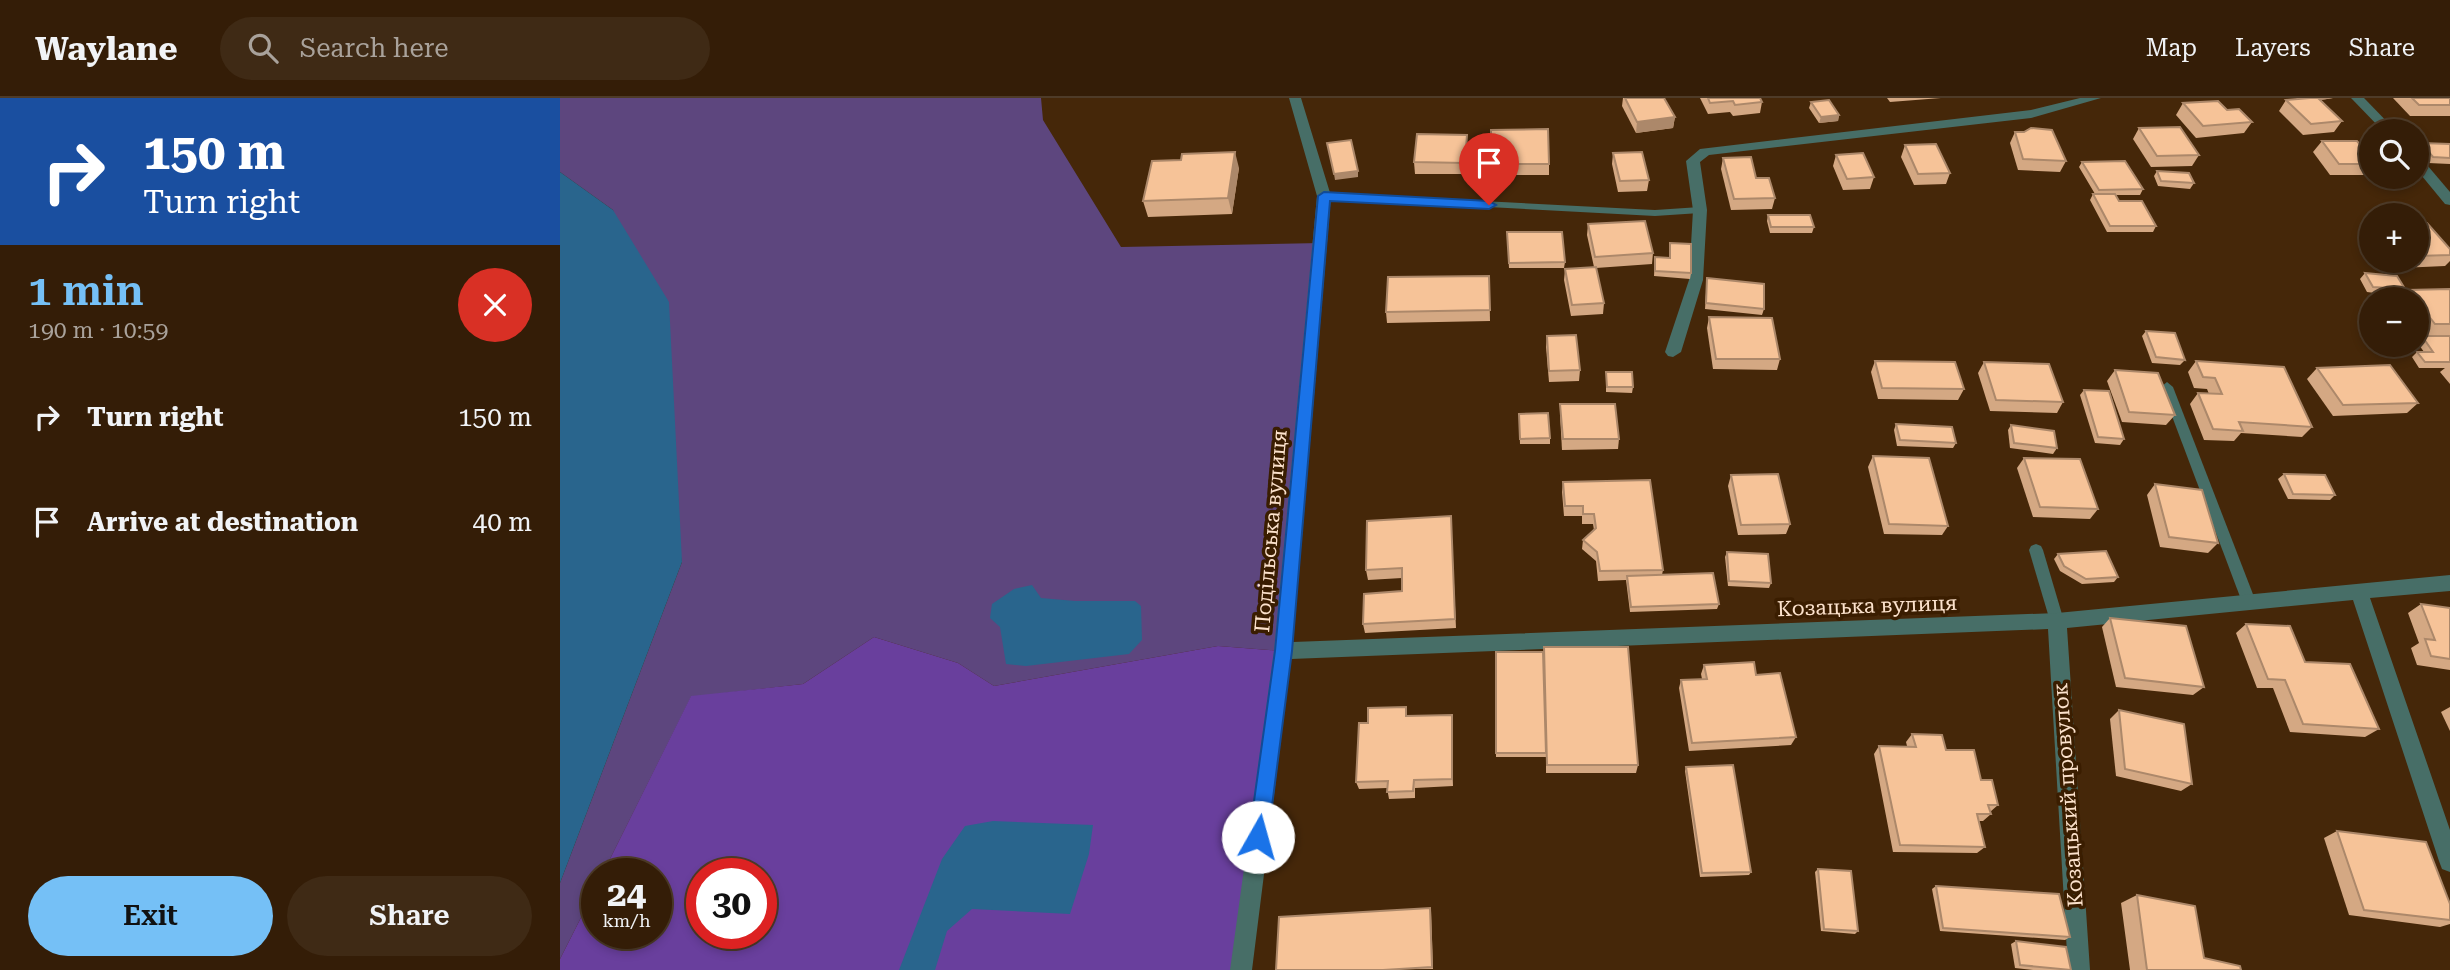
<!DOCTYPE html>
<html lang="en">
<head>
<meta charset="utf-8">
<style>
  :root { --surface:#341d07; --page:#3f2a15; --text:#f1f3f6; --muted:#a9a29b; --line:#4e3b28; --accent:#75c0f6 }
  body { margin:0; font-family:"Roboto Serif",serif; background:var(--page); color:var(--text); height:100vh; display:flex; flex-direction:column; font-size:26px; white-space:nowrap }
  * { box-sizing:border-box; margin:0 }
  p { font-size:23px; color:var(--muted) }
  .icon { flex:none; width:38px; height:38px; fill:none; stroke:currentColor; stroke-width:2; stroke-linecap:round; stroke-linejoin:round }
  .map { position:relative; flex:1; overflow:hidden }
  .drawer { display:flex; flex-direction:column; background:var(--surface); width:560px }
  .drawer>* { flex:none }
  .banner { background:#1a4fa0; color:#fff; overflow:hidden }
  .controls { position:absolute; left:1799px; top:21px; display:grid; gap:14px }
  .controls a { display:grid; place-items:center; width:70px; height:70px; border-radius:50%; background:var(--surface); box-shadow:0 4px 10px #0003,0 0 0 2px var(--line); font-size:35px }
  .speed { position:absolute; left:21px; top:760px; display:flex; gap:14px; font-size:35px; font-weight:700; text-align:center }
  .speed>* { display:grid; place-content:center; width:91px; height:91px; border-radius:50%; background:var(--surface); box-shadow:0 4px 10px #0003,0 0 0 2px var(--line); line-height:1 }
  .speed small { font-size:18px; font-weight:400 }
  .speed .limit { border:10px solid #d22; background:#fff; color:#111 }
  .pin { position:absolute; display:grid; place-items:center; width:60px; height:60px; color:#fff; margin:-72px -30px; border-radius:50% 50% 50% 0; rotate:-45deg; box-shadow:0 0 7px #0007 }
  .pin .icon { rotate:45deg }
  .me { position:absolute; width:77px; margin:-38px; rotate:7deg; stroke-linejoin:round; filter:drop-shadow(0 0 5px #0008) }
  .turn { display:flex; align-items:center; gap:24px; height:147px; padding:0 28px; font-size:32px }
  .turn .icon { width:91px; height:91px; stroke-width:2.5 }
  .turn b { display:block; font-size:49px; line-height:60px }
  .round { display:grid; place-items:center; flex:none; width:74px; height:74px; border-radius:37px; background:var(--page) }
  .overview { display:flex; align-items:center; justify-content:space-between; height:119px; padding:0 28px }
  h1 { font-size:42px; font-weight:600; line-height:52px; color:var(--accent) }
  .action { display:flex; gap:14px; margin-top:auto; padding:14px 28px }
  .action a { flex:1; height:80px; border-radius:42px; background:var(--accent); color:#111; font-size:28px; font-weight:600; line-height:80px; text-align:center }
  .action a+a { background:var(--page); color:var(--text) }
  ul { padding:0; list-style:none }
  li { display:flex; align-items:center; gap:21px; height:105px; padding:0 28px }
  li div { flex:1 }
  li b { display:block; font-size:26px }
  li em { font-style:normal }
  header { display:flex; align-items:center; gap:42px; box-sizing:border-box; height:98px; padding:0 35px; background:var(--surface); border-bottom:2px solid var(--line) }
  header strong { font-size:33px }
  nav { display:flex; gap:38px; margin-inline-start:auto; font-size:24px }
  .search { width:490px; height:63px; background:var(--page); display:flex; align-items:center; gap:18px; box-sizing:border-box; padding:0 24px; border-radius:38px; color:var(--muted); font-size:26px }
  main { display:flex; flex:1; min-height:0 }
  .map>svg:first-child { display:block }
</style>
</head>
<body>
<header>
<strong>Waylane</strong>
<div class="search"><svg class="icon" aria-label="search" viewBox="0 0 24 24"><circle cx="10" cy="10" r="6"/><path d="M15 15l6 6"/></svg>Search here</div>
<nav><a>Map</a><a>Layers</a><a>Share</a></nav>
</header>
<main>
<section class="drawer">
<div class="banner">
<div class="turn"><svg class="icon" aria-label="right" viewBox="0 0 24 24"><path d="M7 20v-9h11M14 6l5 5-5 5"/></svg><div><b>150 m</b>Turn right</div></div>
</div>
<div class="overview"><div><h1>1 min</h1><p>190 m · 10:59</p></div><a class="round" style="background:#d93025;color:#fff"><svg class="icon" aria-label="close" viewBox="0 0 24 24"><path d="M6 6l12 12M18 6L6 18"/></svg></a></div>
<ul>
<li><svg class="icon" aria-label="right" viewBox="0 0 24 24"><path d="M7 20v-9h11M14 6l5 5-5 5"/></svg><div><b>Turn right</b></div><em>150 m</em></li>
<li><svg class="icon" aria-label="arrive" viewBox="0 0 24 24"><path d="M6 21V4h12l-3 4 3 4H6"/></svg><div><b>Arrive at destination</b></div><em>40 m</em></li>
</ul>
<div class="action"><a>Exit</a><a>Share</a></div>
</section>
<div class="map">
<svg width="1890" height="872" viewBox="0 0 1890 872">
  <rect width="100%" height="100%" fill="#452709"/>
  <polygon fill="#5d467e" points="0,0 481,0 483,22 561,149 761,145 723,553 658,548 434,588 398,565 314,539 243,586 131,599 43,775 37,775 37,788 0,861 0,785 122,464 53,112 0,74"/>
  <path fill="#693f9d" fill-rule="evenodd" d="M 314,539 L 398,565 L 434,588 L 658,548 L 723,553 L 681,872 L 0,872 L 0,861 L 37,788 L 37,835 L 96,835 L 96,775 L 43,775 L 131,598 L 243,586 ZM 142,775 L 201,775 L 201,835 L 142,835 Z"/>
  <g fill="#29658d">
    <polygon points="0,74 53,112 109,204 122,464 0,785"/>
    <polygon points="472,487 481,500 515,503 575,503 581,508 582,542 569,556 466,568 446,566 440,529 430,520 432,506 454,491"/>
    <polygon points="433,723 533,727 529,756 510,816 412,811 387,833 375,872 339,872 382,761 405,728"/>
  </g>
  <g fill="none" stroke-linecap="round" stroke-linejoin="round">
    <g fill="#476e67" fill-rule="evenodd">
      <polygon points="764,95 1095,112 1140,109 1145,112 1140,115 1095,118 760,100 759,98"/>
      <polygon points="1607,284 1613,289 1696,504 1694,508 1689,510 1684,508 1682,504 1601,289"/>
      <polygon points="1476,446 1481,448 1483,452 1504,523 1502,528 1497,529 1492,528 1490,523 1469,452 1471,448"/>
    </g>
    <g fill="#476e67" fill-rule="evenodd">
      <polygon points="729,0 741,0 771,98 733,544 1497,515 1890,477 1890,493 1810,500 1890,732 1890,774 1882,771 1879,763 1793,502 1507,530 1530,872 1508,872 1488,531 731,561 692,872 670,872 714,553 757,98"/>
      <polygon points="1520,0 1541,0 1471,20 1149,57 1140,64 1147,112 1143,182 1121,254 1113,259 1108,258 1105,254 1129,182 1133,112 1126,63 1140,51 1471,12"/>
      <polygon points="1791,0 1804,0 1836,33 1823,33"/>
      <polygon points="1857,60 1862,61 1890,94 1890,107 1885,106 1857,72"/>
    </g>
  </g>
  <g fill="#d4a883">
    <polygon points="1063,0 1104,0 1115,19 1113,30 1076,35 1062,8"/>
    <polygon points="1140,0 1200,0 1202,4 1200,15 1173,18 1170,14 1148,16"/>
    <polygon points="1327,0 1381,0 1330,4"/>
    <polygon points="1736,0 1773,0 1761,2 1782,23 1774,34 1743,37 1719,13 1726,2 1738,1"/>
    <polygon points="1833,0 1890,0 1890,18 1850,18"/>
    <polygon points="1251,4 1279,17 1278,23 1259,25 1249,10"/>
    <polygon points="1623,5 1667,12 1692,24 1684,35 1636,40 1616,17"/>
    <polygon points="1579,30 1639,57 1632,68 1591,69 1573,41"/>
    <polygon points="931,32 989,66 989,77 931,77"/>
    <polygon points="1455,34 1506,63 1500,74 1458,72 1450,45"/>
    <polygon points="907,37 905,76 855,76 854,64"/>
    <polygon points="1762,43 1811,58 1811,77 1770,77 1753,54"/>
    <polygon points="1861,45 1890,46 1890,66 1868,65 1857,52"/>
    <polygon points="1345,47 1390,75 1386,86 1354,87 1341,59"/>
    <polygon points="1053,55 1089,82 1087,93 1058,94 1052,66"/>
    <polygon points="1276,57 1314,79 1310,91 1283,92 1273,68"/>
    <polygon points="1163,60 1196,80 1215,100 1212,111 1171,112 1161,71"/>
    <polygon points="621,62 679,70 672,116 588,119 583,103"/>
    <polygon points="1522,64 1583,91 1580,97 1556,97 1559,103 1596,128 1593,134 1547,134 1530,102 1533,96 1535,96 1519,69"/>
    <polygon points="1597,73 1634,85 1630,91 1598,88 1594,78"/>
    <polygon points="1208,117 1254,129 1252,135 1210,135 1207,123"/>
    <polygon points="1857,125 1890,151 1890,163 1885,168 1840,170 1834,163 1857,163"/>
    <polygon points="1028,126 1093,155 1092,166 1036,170 1044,205 1043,216 1011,218 1004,182 1005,171 1034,169 1027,137"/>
    <polygon points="947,135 1005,164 1004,170 949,170"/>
    <polygon points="1110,145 1131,175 1130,181 1094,178 1095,159 1109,160"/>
    <polygon points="1805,175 1845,191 1840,197 1838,197 1840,200 1848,192 1890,191 1890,237 1864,237 1861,234 1858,237 1857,237 1857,201 1814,201 1812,198 1815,195 1807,194 1800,181"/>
    <polygon points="929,178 930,223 827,225 826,214"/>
    <polygon points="1147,180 1204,211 1202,217 1145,211"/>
    <polygon points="1149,219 1220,261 1217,272 1153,271 1147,230"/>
    <polygon points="1586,233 1625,262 1620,267 1592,265 1582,238"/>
    <polygon points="987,238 1020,272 1019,283 989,284 986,249"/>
    <polygon points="1862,238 1890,238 1890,286 1880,274 1885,270 1859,270 1852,259 1857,254 1864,254 1857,244 1857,243"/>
    <polygon points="1315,263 1404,291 1398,302 1318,301 1311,274"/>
    <polygon points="1636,263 1752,329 1742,339 1681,335 1674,343 1644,342 1630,306 1638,295 1649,296 1647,291 1634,290 1628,274"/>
    <polygon points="1424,264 1503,304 1497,315 1430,313 1418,275"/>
    <polygon points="1757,270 1858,305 1847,315 1773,318 1747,281"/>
    <polygon points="1555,272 1615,317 1606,327 1562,324 1547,283"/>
    <polygon points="1046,274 1073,289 1072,295 1046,294"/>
    <polygon points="1524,292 1564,341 1560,347 1535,345 1520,297"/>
    <polygon points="1000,306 1059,341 1058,351 1002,352 1000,317"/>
    <polygon points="959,316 990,340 990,346 960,346"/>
    <polygon points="1336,326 1396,345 1393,350 1337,348 1334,332"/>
    <polygon points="1451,327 1497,350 1493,356 1450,350 1448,332"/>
    <polygon points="1313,358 1388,428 1382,437 1324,436 1308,369"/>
    <polygon points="1464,360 1538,411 1530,421 1473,419 1457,370"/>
    <polygon points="1724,376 1775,397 1770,402 1728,401 1718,381"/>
    <polygon points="1171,377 1230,426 1226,436 1178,437 1168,388"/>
    <polygon points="1003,384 1103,472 1102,477 1159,506 1157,511 1070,514 1066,482 1038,483 1036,463 1022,451 1023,442 1034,432 1033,426 1022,426 1022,418 1004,418 1002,394"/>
    <polygon points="1595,386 1658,445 1648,455 1600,449 1587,397"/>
    <polygon points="891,418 896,530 805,535 803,526 842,493 842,480 808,482 806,472"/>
    <polygon points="1167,454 1211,485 1209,490 1168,488 1165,459"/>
    <polygon points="1498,456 1558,479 1554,484 1522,486 1500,473 1494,461"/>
    <polygon points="1861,506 1890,510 1890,572 1857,567 1851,550 1859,545 1848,515"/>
    <polygon points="1550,520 1644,589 1633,597 1556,589 1542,529"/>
    <polygon points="1686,526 1745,564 1819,631 1805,639 1730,634 1713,590 1697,590 1676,535"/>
    <polygon points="936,554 1078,667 1076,675 986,675 986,659 936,659"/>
    <polygon points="1144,567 1196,577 1236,639 1231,647 1129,653 1119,590 1121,582 1142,581 1141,576"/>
    <polygon points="1890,609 1890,633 1881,614"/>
    <polygon points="1559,612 1632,686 1621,693 1556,678 1550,621"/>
    <polygon points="848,618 893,625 893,688 855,690 855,700 829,701 827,690 799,691 796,684 808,625"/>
    <polygon points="1352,636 1386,652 1421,682 1438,707 1430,714 1431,716 1423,723 1419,723 1425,749 1417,755 1333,754 1314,656 1319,648 1347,648 1346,644"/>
    <polygon points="1126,669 1191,774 1189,777 1140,779 1125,673"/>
    <polygon points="1777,733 1890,806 1890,826 1880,829 1789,817 1764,740"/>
    <polygon points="1258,771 1298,833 1295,836 1261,833 1255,774"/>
    <polygon points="1376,788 1510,839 1505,842 1380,833 1372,791"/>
    <polygon points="1577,797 1644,860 1681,872 1570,872 1561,805"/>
    <polygon points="871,813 873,871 716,872"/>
    <polygon points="1456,843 1511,872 1473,872 1455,870 1451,846"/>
  </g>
  <g fill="#ac886a">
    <polygon points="1746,0 1773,0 1743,5"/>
    <polygon points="1279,17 1278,23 1259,25 1261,19"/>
    <polygon points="1115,19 1113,30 1076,35 1077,24"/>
    <polygon points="907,37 907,48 905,76 905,65"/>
    <polygon points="675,54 679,70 672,116 668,100"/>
    <polygon points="798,73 798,79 775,82 774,76"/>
    <polygon points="892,617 893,625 893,688 892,681"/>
  </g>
  <g fill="#f6c398" stroke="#ac886a" stroke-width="2">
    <polygon points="1065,0 1104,0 1115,19 1077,24"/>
    <polygon points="1148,0 1200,0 1202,4 1175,7 1173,3 1150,5"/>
    <polygon points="1750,0 1758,0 1782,23 1751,26 1726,2"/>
    <polygon points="1852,0 1890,0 1890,7 1859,7"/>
    <polygon points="1269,2 1279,17 1261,19 1251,4"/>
    <polygon points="1658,3 1667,12 1679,11 1692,24 1643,28 1623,5"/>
    <polygon points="1620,29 1639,57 1597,58 1579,30"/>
    <polygon points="1471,30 1492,32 1506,63 1463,61 1455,34 1464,34"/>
    <polygon points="988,31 989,66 931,66 931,32"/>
    <polygon points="857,36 907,37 905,65 854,64"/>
    <polygon points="791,42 798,73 774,76 767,45"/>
    <polygon points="1762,43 1797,43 1811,60 1811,66 1779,66"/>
    <polygon points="1861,45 1890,46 1890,60 1873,59"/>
    <polygon points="1376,46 1390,75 1358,76 1345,47"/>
    <polygon points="675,54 668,100 583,103 592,63 621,62 622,56"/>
    <polygon points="1082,54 1089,82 1060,83 1053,55"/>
    <polygon points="1303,55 1314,79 1287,81 1276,57"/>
    <polygon points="1191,59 1196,80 1209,80 1215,100 1174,101 1163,60"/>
    <polygon points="1565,63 1583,91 1539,92 1522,64"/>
    <polygon points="1597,73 1629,75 1634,85 1601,83"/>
    <polygon points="1533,96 1555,96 1559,103 1582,103 1596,128 1550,128"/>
    <polygon points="1208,117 1250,117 1254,129 1211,129"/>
    <polygon points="1085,123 1093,155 1035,159 1028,126"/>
    <polygon points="1857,125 1867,125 1890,151 1890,157 1857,158"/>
    <polygon points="947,134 1002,134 1005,164 949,165"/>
    <polygon points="1110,145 1131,146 1131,175 1095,173 1095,159 1110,160"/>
    <polygon points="1036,169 1044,205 1012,207 1005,171"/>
    <polygon points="1805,175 1837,178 1845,191 1813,189"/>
    <polygon points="929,178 930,212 826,214 828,179"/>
    <polygon points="1147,180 1204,186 1204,211 1146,205"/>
    <polygon points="1890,191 1890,226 1875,226 1857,203 1857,201 1855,201 1848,192"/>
    <polygon points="1835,192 1842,201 1824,201 1817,193"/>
    <polygon points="1149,219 1212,220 1220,261 1156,261"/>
    <polygon points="1857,221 1864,231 1857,231"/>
    <polygon points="1586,233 1615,235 1625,262 1596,259"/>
    <polygon points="1016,237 1020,272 989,273 987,238"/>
    <polygon points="1862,238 1890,238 1890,264 1865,264 1857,254 1873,254"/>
    <polygon points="1315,263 1395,264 1404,291 1322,290"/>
    <polygon points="1636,263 1724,269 1752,329 1679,324 1683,333 1653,331 1638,295 1662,296 1655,280 1643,279"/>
    <polygon points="1424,264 1489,266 1503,304 1436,302"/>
    <polygon points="1830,267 1858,305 1783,307 1757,270"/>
    <polygon points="1555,272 1598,275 1615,317 1569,314"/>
    <polygon points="1046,274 1072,274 1073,289 1047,289"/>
    <polygon points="1524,292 1549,293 1564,341 1538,339"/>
    <polygon points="1000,306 1055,306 1059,341 1003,341"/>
    <polygon points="988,315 990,340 960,341 959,316"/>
    <polygon points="1336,326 1392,329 1396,345 1340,342"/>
    <polygon points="1451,327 1494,333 1497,350 1454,345"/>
    <polygon points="1313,358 1369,360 1388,428 1329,426"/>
    <polygon points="1464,360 1520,361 1538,411 1480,409"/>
    <polygon points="1218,376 1230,426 1181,427 1171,377"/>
    <polygon points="1724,376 1765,377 1775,397 1733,396"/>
    <polygon points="1090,382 1103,472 1040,473 1037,454 1023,442 1036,430 1034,416 1023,416 1023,408 1005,408 1003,384"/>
    <polygon points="1595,386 1642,392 1658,445 1609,439"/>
    <polygon points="891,418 895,521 803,526 804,496 842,493 842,470 806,472 807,423"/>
    <polygon points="1546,453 1558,479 1526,481 1504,468 1498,456"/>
    <polygon points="1167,454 1208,456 1211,485 1169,483"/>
    <polygon points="1153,475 1159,506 1071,509 1067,478"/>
    <polygon points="1861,506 1890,510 1890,561 1871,558 1865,541 1875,542"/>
    <polygon points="1550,520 1626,528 1644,589 1565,580"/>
    <polygon points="1686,526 1730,528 1745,564 1790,566 1819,631 1743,626 1725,582 1708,581"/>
    <polygon points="984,549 1068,549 1078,667 987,667"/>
    <polygon points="936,554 983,554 986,655 936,655"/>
    <polygon points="1194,564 1196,577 1220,575 1236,639 1132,645 1121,582 1147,581 1144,567"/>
    <polygon points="846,609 846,618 892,617 892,681 854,682 853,693 827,694 828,683 796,684 799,625 808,625 808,610"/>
    <polygon points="1559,612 1624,626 1632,686 1565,671"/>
    <polygon points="1352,636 1382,637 1386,652 1414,652 1421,682 1432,682 1438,707 1428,707 1431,716 1417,716 1425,749 1340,747 1319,648 1356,649"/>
    <polygon points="1173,667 1191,774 1142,775 1126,669"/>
    <polygon points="1777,733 1866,744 1890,806 1890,822 1804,812"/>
    <polygon points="1258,771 1291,773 1298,833 1264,831"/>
    <polygon points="1376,788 1499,796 1510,839 1383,830"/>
    <polygon points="1577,797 1635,808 1644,860 1680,868 1681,872 1587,872"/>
    <polygon points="870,810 872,869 823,872 716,872 719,819"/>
    <polygon points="1456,843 1506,849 1511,872 1460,867"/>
  </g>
  <polygon fill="#1a73e8" stroke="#114b97" stroke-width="2" points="764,94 929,103 936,107 929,111 770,103 732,553 708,739 705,746 698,749 692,746 689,739 715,553 758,98"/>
  <g text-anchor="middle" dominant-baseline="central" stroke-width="7" stroke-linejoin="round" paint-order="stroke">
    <g font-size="21" fill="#fce2cc" stroke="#3a1d00">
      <text transform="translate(711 433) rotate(-85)">Подільська вулиця</text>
      <text transform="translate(1307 508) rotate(-2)">Козацька вулиця</text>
      <text transform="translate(1508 697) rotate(-94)">Козацький провулок</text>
    </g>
  </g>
</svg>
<div class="controls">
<a><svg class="icon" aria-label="search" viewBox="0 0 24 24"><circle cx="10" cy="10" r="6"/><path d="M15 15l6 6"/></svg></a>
<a>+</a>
<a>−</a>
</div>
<div class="speed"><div>24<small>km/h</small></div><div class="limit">30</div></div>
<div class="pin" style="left:929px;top:107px;background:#d93025"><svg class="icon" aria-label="arrive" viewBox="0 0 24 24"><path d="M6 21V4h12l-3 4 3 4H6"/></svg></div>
<svg class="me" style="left:698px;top:739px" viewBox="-20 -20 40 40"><circle r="19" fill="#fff"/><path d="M0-13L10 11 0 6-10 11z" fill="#1a73e8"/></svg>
</div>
</main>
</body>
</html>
